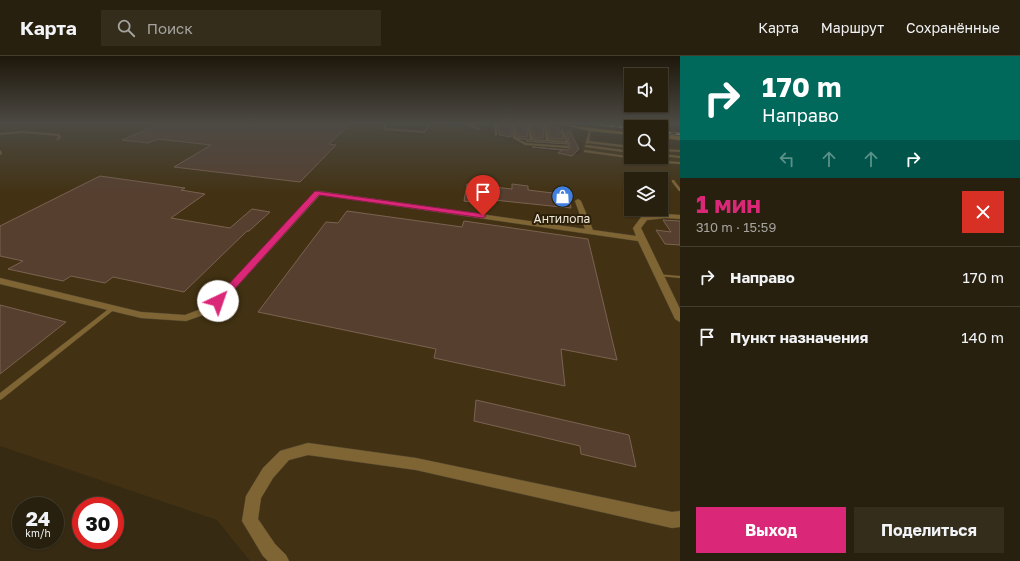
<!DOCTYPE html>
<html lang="ru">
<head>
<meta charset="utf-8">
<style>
  :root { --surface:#28200e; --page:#342d1c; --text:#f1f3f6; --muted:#a5a39e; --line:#443e2e; --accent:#db2777 }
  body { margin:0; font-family:"Golos Text",sans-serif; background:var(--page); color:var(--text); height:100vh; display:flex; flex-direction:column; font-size:15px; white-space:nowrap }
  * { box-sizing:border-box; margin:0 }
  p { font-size:13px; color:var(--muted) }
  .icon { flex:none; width:22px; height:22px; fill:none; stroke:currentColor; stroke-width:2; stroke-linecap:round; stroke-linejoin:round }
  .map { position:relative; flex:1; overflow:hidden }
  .drawer { display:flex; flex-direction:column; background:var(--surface); width:340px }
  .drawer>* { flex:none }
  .top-card { background:#00695c; color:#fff; overflow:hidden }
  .buttons { position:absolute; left:624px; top:12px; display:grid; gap:8px }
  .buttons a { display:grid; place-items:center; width:44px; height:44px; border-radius:0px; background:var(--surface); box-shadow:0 1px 3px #0004,0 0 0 1px var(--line); font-size:20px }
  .speed { position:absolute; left:12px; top:441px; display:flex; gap:8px; font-size:20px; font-weight:700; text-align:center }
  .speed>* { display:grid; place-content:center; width:52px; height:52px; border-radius:50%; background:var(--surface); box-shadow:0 1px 3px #0004,0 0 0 1px var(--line); line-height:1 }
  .speed small { font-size:10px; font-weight:400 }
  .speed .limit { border:6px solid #d22; background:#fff; color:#111 }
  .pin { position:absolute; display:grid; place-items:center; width:34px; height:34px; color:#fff; margin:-41px -17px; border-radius:50% 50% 50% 0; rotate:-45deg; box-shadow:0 0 4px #0007 }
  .pin .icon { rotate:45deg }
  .me { position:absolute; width:44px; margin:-22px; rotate:42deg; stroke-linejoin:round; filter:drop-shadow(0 0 3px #0008) }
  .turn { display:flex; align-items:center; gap:14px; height:84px; padding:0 16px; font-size:18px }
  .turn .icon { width:52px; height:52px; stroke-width:2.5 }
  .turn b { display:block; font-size:28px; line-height:34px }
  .lanes { display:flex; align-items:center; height:38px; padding:0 16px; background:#0003; justify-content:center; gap:20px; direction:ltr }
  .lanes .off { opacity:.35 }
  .round { display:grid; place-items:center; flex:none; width:42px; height:42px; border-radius:0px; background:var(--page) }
  .head { display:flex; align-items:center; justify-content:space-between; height:68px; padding:0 16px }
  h1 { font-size:24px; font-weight:700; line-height:30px; color:var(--accent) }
  .cta { display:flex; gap:8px; margin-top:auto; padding:8px 16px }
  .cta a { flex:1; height:46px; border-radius:0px; background:var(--accent); color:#fff; font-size:16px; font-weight:700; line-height:46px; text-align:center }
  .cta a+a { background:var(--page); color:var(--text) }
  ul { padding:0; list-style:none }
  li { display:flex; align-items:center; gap:12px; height:60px; padding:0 16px; border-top:1px solid var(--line) }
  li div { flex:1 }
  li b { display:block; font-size:15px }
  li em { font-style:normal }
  header { display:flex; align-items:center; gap:24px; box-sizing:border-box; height:56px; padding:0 20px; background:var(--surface); border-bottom:1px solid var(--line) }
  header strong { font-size:19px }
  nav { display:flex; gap:22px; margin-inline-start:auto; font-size:14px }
  .search { width:280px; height:36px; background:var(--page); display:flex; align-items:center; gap:10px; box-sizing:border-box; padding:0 14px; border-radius:0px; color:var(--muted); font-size:15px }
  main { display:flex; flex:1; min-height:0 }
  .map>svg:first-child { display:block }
</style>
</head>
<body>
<header>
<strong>Карта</strong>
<div class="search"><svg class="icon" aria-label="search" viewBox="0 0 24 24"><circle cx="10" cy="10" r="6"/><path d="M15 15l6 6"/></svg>Поиск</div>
<nav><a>Карта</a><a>Маршрут</a><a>Сохранённые</a></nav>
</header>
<main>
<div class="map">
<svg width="680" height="505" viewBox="0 0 680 505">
  <rect width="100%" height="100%" fill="#362a13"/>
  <path fill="#423213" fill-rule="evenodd" d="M 0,68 L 383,68 L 380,76 L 426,79 L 432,68 L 450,68 L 532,92 L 580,99 L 585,84 L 631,90 L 631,101 L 661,101 L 661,91 L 680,93 L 680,505 L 250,505 L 217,464 L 0,390 ZM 631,123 L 661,123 L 661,153 L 631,153 Z"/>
  <g fill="#563f2f" stroke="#7b6251">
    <polygon points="160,68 350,68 329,88 336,89 300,126 174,111 211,89 158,83 148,87 122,84"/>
    <polygon points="498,68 511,68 511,81 499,79"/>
    <polygon points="515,68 526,68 528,81 516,80"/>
    <polygon points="530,68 543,69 544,82 534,82"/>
    <polygon points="548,69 558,71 564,83 550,83"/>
    <polygon points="566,75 570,75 579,93 572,100 558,97 562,94 532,91 568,94 570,91 568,88 526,85 570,88"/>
    <polygon points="100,120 185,132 181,134 205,138 171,162 230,172 252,153 270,156 249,175 247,175 184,236 113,221 105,227 71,220 63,225 8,213 23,205 0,200 0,170"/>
    <polygon points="467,128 512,133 512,128 528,130 528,134 569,139 571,152 484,143 484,148 464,145"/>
    <polygon points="347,155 462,171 464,165 588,183 617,304 561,293 565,330 434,302 436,293 258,256 326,166 338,167"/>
    <polygon points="663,164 680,165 680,189 665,188 656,174 671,176"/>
    <polygon points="0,249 66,266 0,318"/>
    <polygon points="476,344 629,379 636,411 581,398 580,390 474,365"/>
  </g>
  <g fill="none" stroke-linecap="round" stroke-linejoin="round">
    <defs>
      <g id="lane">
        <polygon points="384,68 386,68 385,72 424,75 429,68 431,68 425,77 384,74 383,73"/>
        <polygon points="463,68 466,68 472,69 477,68 474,70 481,73 479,74"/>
        <polygon points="495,68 497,68 497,79 496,80 495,79"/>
        <polygon points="512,68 514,68 515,81 530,83 527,68 529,68 533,83 546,84 544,68 546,68 549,84 566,85 561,74 563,73 569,87 518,83 526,87 568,90 569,91 568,92 525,89 513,82"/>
        <polygon points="590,73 591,74 589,85 631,90 631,92 588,87 586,88 586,86 589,74"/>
        <polygon points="23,75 59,78 60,79 61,82 57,84 56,83 58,82 58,80 23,77 0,79 0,77"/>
        <polygon points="586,89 631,95 631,97 585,91 585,90"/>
        <polygon points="661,93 680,94 680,96 661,95"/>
        <polygon points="0,94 1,95 2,98 0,99"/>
        <polygon points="585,94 648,103 647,101 651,101 652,104 650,105 584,96 584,94"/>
        <polygon points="661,98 680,100 680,102 661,100"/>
        <polygon points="666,105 680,106 680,108 665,107 665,105"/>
        <polygon points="672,124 674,124 680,132 680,135 679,135 672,126"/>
        <polygon points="656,218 680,220 680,222 658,220 656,220"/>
        <polygon points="113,250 115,251 116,252 115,253 2,343 0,344 0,337 111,251"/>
      </g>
      <g id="street">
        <polygon points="318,135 585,173 575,145 578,143 581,145 593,174 636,180 633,172 642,160 666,158 680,159 680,163 666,162 647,164 641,172 680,253 680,266 675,263 638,185 320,139 222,247 209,257 186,265 141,262 0,228 0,222 141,256 185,259 201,253 216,243 316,136"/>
        <polygon points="308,387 416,402 672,456 680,455 680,471 672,472 416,414 308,399 289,404 273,422 261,442 258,463 275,488 286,499 289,505 268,505 263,500 242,465 246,440 263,412 280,395"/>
      </g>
      <g id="secondary">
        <polygon points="560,68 631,77 631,79 590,75"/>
        <polygon points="661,78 680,80 680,84 661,82"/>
      </g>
    </defs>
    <use href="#lane" stroke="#534833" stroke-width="0.5"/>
    <use href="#street" stroke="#534833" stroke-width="1"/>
    <use href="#secondary" stroke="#534833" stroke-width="1"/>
    <use href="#lane" fill="#806534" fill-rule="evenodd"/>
    <use href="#street" fill="#806534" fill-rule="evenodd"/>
    <use href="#secondary" fill="#af852e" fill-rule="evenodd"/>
    <defs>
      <g id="rail">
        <polyline points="594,68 631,72"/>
        <polyline points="661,76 680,78"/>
      </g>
    </defs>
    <use href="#rail" stroke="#cdc5b5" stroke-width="2.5"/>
    <use href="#rail" stroke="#2c2009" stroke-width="1.5" stroke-dasharray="5" stroke-linecap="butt"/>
  </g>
  <linearGradient id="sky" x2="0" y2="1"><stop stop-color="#1e170a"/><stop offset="0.49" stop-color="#4c4a44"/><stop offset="1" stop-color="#4c4a44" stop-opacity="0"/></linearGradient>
  <rect width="680" height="138" fill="url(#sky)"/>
  <polygon fill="#db2777" stroke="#8e194d" points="315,135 483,158 486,160 483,162 319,139 222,247 215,247 214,245 215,243"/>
  <defs>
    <symbol id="shop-disc" viewBox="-11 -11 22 22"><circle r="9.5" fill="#3f7fe0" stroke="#2c2009"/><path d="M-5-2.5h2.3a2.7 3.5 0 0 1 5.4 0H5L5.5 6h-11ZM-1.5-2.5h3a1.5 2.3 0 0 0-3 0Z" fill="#fff"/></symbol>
  </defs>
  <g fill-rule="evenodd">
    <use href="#shop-disc" x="550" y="128" width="25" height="25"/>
  </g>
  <g text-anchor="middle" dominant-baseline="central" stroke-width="4" stroke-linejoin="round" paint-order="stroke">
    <g font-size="12" fill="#eee6d8" stroke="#2c2009">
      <text x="562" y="162">Aнтилопа</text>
    </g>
  </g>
</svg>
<div class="buttons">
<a><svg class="icon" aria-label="sound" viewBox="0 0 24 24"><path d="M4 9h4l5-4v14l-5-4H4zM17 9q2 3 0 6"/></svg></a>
<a><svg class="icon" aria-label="search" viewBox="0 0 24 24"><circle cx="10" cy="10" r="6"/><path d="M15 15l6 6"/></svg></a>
<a><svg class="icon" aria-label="layers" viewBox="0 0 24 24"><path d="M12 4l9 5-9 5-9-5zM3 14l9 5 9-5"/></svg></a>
</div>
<div class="speed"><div>24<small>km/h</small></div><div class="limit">30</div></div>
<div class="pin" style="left:483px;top:160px;background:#d93025"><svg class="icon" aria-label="arrive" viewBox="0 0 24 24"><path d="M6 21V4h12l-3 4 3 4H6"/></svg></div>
<svg class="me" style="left:218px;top:245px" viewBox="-20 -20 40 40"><circle r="19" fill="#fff"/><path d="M0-13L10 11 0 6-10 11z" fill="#db2777"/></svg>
</div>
<section class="drawer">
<div class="top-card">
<div class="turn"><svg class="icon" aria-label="right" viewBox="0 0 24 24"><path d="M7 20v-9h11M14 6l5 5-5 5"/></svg><div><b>170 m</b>Направо</div></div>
<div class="lanes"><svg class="icon off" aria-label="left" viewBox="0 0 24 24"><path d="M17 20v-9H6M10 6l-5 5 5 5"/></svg><svg class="icon off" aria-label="ahead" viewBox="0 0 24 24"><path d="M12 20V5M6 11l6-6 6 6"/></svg><svg class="icon off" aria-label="ahead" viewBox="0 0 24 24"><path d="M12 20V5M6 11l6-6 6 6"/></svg><svg class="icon" aria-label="right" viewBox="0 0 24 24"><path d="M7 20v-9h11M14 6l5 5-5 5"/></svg></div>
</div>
<div class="head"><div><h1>1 мин</h1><p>310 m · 15:59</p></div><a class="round" style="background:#d93025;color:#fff"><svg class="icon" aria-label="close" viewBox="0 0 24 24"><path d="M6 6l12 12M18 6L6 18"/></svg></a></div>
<ul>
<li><svg class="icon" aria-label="right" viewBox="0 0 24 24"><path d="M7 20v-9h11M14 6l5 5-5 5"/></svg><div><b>Направо</b></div><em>170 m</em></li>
<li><svg class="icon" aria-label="arrive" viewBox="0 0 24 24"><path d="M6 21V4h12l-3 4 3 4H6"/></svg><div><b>Пункт назначения</b></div><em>140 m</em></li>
</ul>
<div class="cta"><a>Выход</a><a>Поделиться</a></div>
</section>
</main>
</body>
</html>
